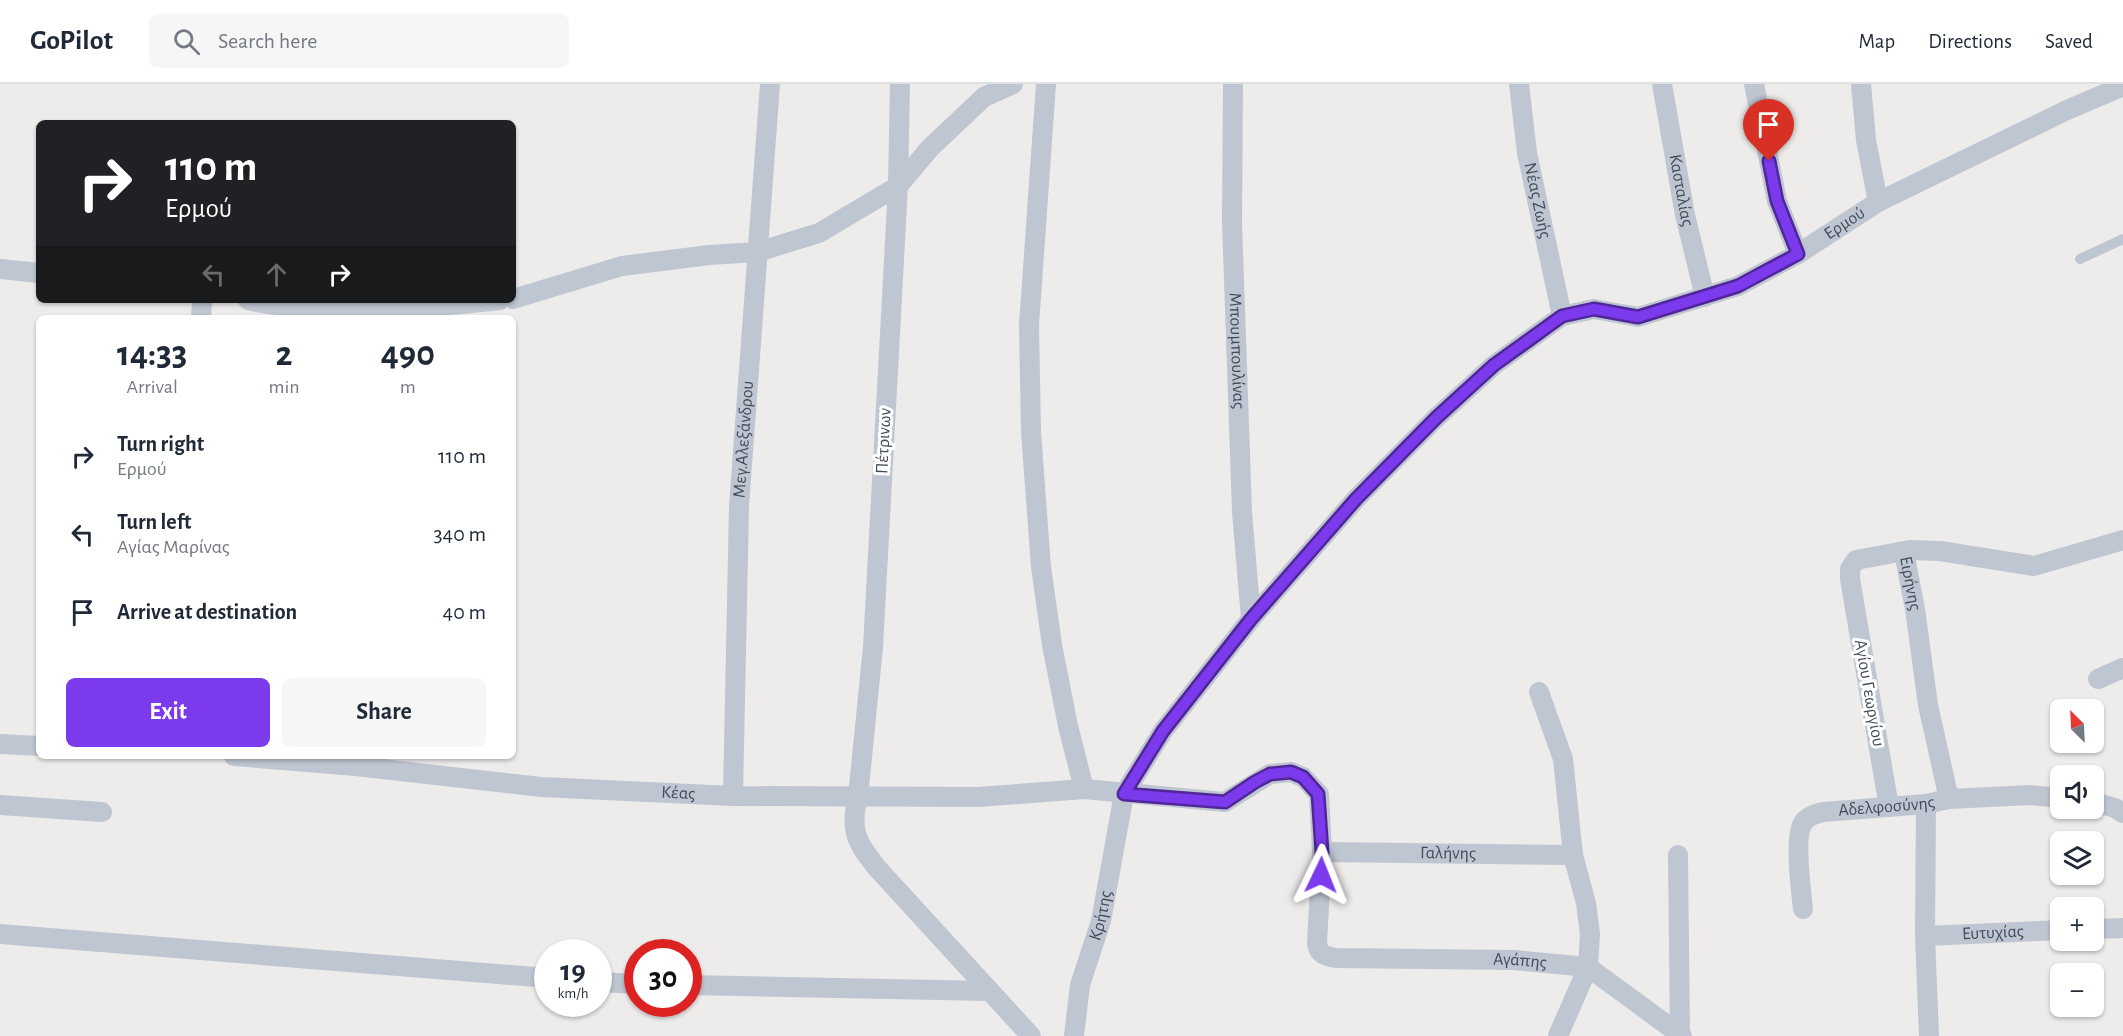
<!DOCTYPE html>
<html lang="en">
<head>
<meta charset="utf-8">
<style>
  :root { --surface:#fff; --page:#f6f6f7; --text:#1f2937; --muted:#747a83; --line:#e0e1e3; --accent:#7c3aed }
  body { margin:0; font-family:"Alegreya Sans",sans-serif; background:var(--page); color:var(--text); height:100vh; display:flex; flex-direction:column; font-size:22px; white-space:nowrap }
  * { box-sizing:border-box; margin:0 }
  p { font-size:20px; color:var(--muted) }
  .icon { flex:none; width:33px; height:33px; fill:none; stroke:currentColor; stroke-width:2; stroke-linecap:round; stroke-linejoin:round }
  .map { position:relative; flex:1; overflow:hidden }
  .panel { position:absolute; left:36px; top:231px; width:480px; height:444px; display:flex; flex-direction:column; background:var(--surface); border-radius:9px; box-shadow:0 2px 4px #0004 }
  .panel>* { flex:none }
  .guide { position:absolute; left:36px; top:36px; width:480px; height:183px; border-radius:9px; box-shadow:0 2px 4px #0004; background:#202124; color:#fff; overflow:hidden }
  .needle { width:39px; rotate:336deg }
  .fabs { position:absolute; left:2050px; top:615px; display:grid; gap:12px }
  .fabs a { display:grid; place-items:center; width:54px; height:54px; border-radius:9px; background:var(--surface); box-shadow:0 2px 4px #0004; font-size:30px }
  .speed { position:absolute; left:534px; top:855px; display:flex; gap:12px; font-size:30px; font-weight:700; text-align:center }
  .speed>* { display:grid; place-content:center; width:78px; height:78px; border-radius:50%; background:var(--surface); box-shadow:0 2px 4px #0004; line-height:1 }
  .speed small { font-size:15px; font-weight:400 }
  .speed .limit { border:9px solid #d22; background:#fff; color:#111 }
  .pin { position:absolute; display:grid; place-items:center; width:51px; height:51px; color:#fff; margin:-62px -26px; border-radius:50% 50% 50% 0; rotate:-45deg; box-shadow:0 0 6px #0007 }
  .pin .icon { rotate:45deg }
  .me { position:absolute; width:66px; margin:-33px; rotate:2deg; stroke-linejoin:round; filter:drop-shadow(0 0 4px #0008) }
  .turn { display:flex; align-items:center; gap:21px; height:126px; padding:0 30px; font-size:27px }
  .turn .icon { width:78px; height:78px; stroke-width:2.5 }
  .turn b { display:block; font-size:42px; line-height:51px }
  .lanes { display:flex; align-items:center; height:57px; padding:0 30px; background:#0003; justify-content:center; gap:30px; direction:ltr }
  .lanes .off { opacity:.35 }
  .eta { display:flex; justify-content:space-evenly; align-items:center; height:102px; text-align:center }
  .eta b { font-size:36px; font-weight:700; line-height:42px }
  .action { display:flex; gap:12px; margin-top:auto; padding:12px 30px }
  .action a { flex:1; height:69px; border-radius:9px; background:var(--accent); color:#fff; font-size:24px; font-weight:700; line-height:69px; text-align:center }
  .action a+a { background:var(--page); color:var(--text) }
  ul { padding:0; list-style:none }
  li { display:flex; align-items:center; gap:18px; height:78px; padding:0 30px }
  li div { flex:1 }
  li b { display:block; font-size:22px }
  li em { font-style:normal }
  header { display:flex; align-items:center; gap:36px; box-sizing:border-box; height:84px; padding:0 30px; background:var(--surface); border-bottom:2px solid var(--line) }
  header strong { font-size:28px }
  nav { display:flex; gap:33px; margin-inline-start:auto; font-size:21px }
  .search { width:420px; height:54px; background:var(--page); display:flex; align-items:center; gap:15px; box-sizing:border-box; padding:0 21px; border-radius:9px; color:var(--muted); font-size:22px }
  .map>svg:first-child { display:block }
</style>
</head>
<body>
<header>
<strong>GoPilot</strong>
<div class="search"><svg class="icon" aria-label="search" viewBox="0 0 24 24"><circle cx="10" cy="10" r="6"/><path d="M15 15l6 6"/></svg>Search here</div>
<nav><a>Map</a><a>Directions</a><a>Saved</a></nav>
</header>
<div class="map">
<svg width="2123" height="952" viewBox="0 0 2123 952">
  <rect width="100%" height="100%" fill="#eeebeb"/>
  <g fill="none" stroke-linecap="round" stroke-linejoin="round">
    <polyline stroke="#bec6d2" stroke-width="10" points="2080,175 2123,155"/>
    <g stroke="#bec6d2" stroke-width="20">
      <path d="M 900,0 L 898,102 L 873,563 L 858,713 C 849,747 857,759 878,785 L 1031,952"/>
      <polyline points="1046,0 1029,241 1031,348 1041,483 1052,561 1068,642 1084,705"/>
      <path id="s1" d="M 1233,0 L 1232,138 L 1242,428 L 1251,535"/>
      <path id="s2" d="M 1519,0 L 1527,69 L 1562,232"/>
      <path id="s3" d="M 1662,0 L 1685,131 L 1705,213"/>
      <polyline points="1754,0 1777,117 1798,170"/>
      <polyline points="1861,0 1866,56 1878,118"/>
      <polyline points="0,185 39,189"/>
      <polyline points="513,215 622,182 709,171 757,168 819,149 898,102 930,64 984,13 1013,0"/>
      <path d="M 248,216 C 267,221 287,222 307,223 C 372,228 436,223 500,216"/>
      <polyline points="201,234 202,216"/>
      <path id="s4" d="M 1904,468 L 1915,525 L 1928,621 L 1949,715"/>
      <polyline points="2098,595 2123,584"/>
      <polyline points="1539,608 1563,675 1573,771 1586,819 1590,850 1588,883 1558,952"/>
      <polyline points="0,660 39,662"/>
      <path id="s5" d="M 234,672 L 356,682 L 541,703 L 733,712 L 978,713 L 1084,705 L 1225,718 L 1270,690 L 1291,688 L 1303,693 L 1319,710 L 1322,768 L 1317,859 C 1318,870 1325,872 1336,874 L 1514,876 L 1588,883 L 1682,952"/>
      <path id="s6" d="M 733,712 L 739,422 L 770,0"/>
      <polyline points="2094,718 2115,724 2123,729"/>
      <polyline points="1926,720 1925,852 1929,952"/>
      <polyline points="0,721 102,728"/>
      <polyline points="1889,723 1850,495 1850,485 1856,476 1910,466 1940,467 2034,482 2123,456"/>
      <path id="s7" d="M 1322,768 L 1573,771"/>
      <polyline points="1678,771 1680,952"/>
      <path id="s8" d="M 1803,825 C 1801,807 1794,752 1803,739 C 1807,732 1816,730 1823,728 L 1926,720 L 1949,715 L 2030,711 L 2061,714"/>
      <polyline points="2094,845 2123,844"/>
      <polyline points="0,850 548,894"/>
      <path id="s9" d="M 1925,852 L 2061,846"/>
      <polyline points="598,898 638,900"/>
      <polyline points="688,901 989,907"/>
      <path id="s10" d="M 1074,952 L 1080,901 L 1101,837 L 1124,710 L 1163,647 L 1251,535 L 1356,415 L 1436,334 L 1494,281 L 1562,232 L 1594,225 L 1638,233 L 1738,202 L 1798,170 L 1878,118 L 2067,26 L 2123,2"/>
    </g>
  </g>
  <g fill="none" stroke-linecap="round" stroke-linejoin="round">
    <defs>
      <polyline id="route" points="1321,791 1322,768 1318,710 1303,693 1291,688 1270,690 1255,698 1225,718 1124,710 1163,647 1251,535 1356,415 1436,334 1494,281 1562,232 1594,225 1638,233 1738,202 1798,170 1777,117 1769,77"/>
    </defs>
    <use href="#route" stroke="#51269a" stroke-width="15"/>
    <use href="#route" stroke="#7c3aed" stroke-width="10"/>
  </g>
  <g text-anchor="middle" dominant-baseline="central" stroke-width="6" stroke-linejoin="round" paint-order="stroke">
    <g font-size="18" fill="#434c59" stroke="#fff">
      <text stroke="none"><textPath href="#s3" startOffset="108">Κασταλίας</textPath></text>
      <text stroke="none"><textPath href="#s2" startOffset="118">Νέας Ζωής</textPath></text>
      <text stroke="none"><textPath href="#s10" startOffset="1206">Ερμού</textPath></text>
      <text stroke="none"><textPath href="#s1" startOffset="267">Μπουμπουλίνας</textPath></text>
      <text stroke="none"><textPath href="#s6" startOffset="357">Μεγ.Αλεξάνδρου</textPath></text>
      <text transform="translate(884 357) rotate(-87)">Πέτρινων</text>
      <text stroke="none"><textPath href="#s4" startOffset="32">Ειρήνης</textPath></text>
      <text transform="translate(1869 609) rotate(80)">Αγίου Γεωργίου</text>
      <text stroke="none"><textPath href="#s5" startOffset="446">Κέας</textPath></text>
      <text stroke="none"><textPath href="#s8" startOffset="174">Αδελφοσύνης</textPath></text>
      <text stroke="none"><textPath href="#s7" startOffset="126">Γαλήνης</textPath></text>
      <text stroke="none"><textPath href="#s10" startOffset="124">Κρήτης</textPath></text>
      <text stroke="none"><textPath href="#s9" startOffset="68">Ευτυχίας</textPath></text>
      <text stroke="none"><textPath href="#s5" startOffset="1464">Αγάπης</textPath></text>
    </g>
  </g>
</svg>
<div class="fabs">
<a><svg class="needle" viewBox="-14 -14 28 28"><path d="M0-13l5 13h-10z" fill="#e53935"/><path d="M0 13l5-13h-10z" fill="#747a83"/></svg></a>
<a><svg class="icon" aria-label="sound" viewBox="0 0 24 24"><path d="M4 9h4l5-4v14l-5-4H4zM17 9q2 3 0 6"/></svg></a>
<a><svg class="icon" aria-label="layers" viewBox="0 0 24 24"><path d="M12 4l9 5-9 5-9-5zM3 14l9 5 9-5"/></svg></a>
<a>+</a>
<a>−</a>
</div>
<div class="speed"><div>19<small>km/h</small></div><div class="limit">30</div></div>
<div class="pin" style="left:1769px;top:77px;background:#d93025"><svg class="icon" aria-label="arrive" viewBox="0 0 24 24"><path d="M6 21V4h12l-3 4 3 4H6"/></svg></div>
<svg class="me" style="left:1321px;top:791px" viewBox="-20 -20 40 40"><path d="M0-17L14 15 0 8-14 15z" fill="#7c3aed" stroke="#fff" stroke-width="4"/></svg>
<div class="guide">
<div class="turn"><svg class="icon" aria-label="right" viewBox="0 0 24 24"><path d="M7 20v-9h11M14 6l5 5-5 5"/></svg><div><b>110 m</b>Ερμού</div></div>
<div class="lanes"><svg class="icon off" aria-label="left" viewBox="0 0 24 24"><path d="M17 20v-9H6M10 6l-5 5 5 5"/></svg><svg class="icon off" aria-label="ahead" viewBox="0 0 24 24"><path d="M12 20V5M6 11l6-6 6 6"/></svg><svg class="icon" aria-label="right" viewBox="0 0 24 24"><path d="M7 20v-9h11M14 6l5 5-5 5"/></svg></div>
</div>
<section class="panel">
<div class="eta">
<div><b>14:33</b><p>Arrival</p></div>
<div><b>2</b><p>min</p></div>
<div><b>490</b><p>m</p></div>
</div>
<ul>
<li><svg class="icon" aria-label="right" viewBox="0 0 24 24"><path d="M7 20v-9h11M14 6l5 5-5 5"/></svg><div><b>Turn right</b><p>Ερμού</p></div><em>110 m</em></li>
<li><svg class="icon" aria-label="left" viewBox="0 0 24 24"><path d="M17 20v-9H6M10 6l-5 5 5 5"/></svg><div><b>Turn left</b><p>Αγίας Μαρίνας</p></div><em>340 m</em></li>
<li><svg class="icon" aria-label="arrive" viewBox="0 0 24 24"><path d="M6 21V4h12l-3 4 3 4H6"/></svg><div><b>Arrive at destination</b></div><em>40 m</em></li>
</ul>
<div class="action"><a>Exit</a><a>Share</a></div>
</section>
</div>
</body>
</html>
